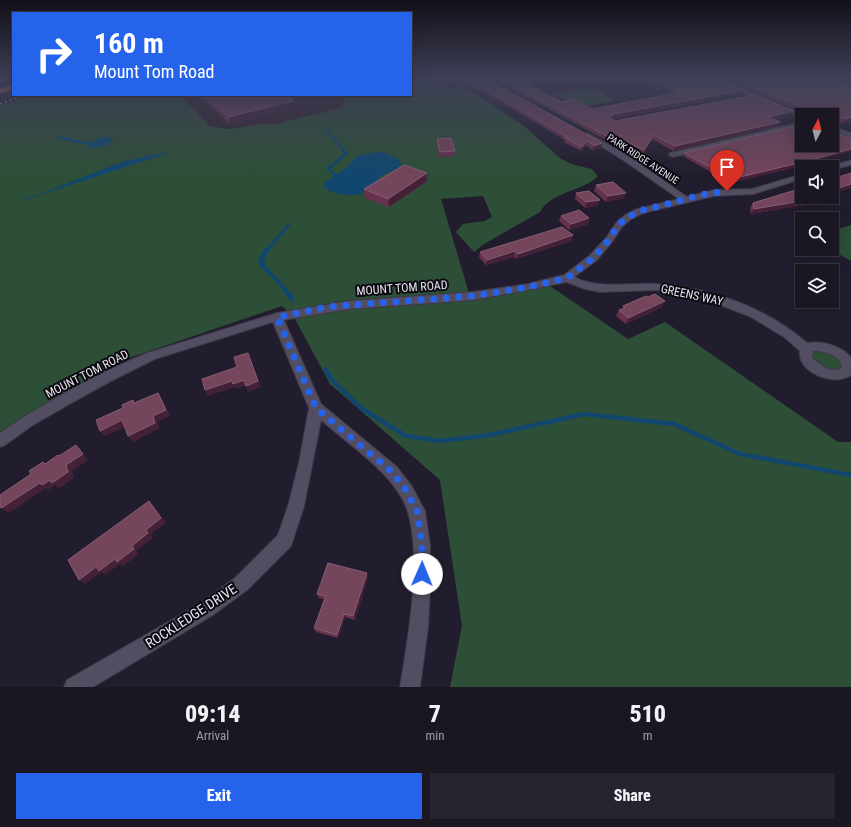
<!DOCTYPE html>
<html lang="en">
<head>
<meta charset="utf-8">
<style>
  :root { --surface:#1a1622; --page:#27232f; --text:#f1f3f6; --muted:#9f9fa5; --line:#383540; --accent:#2563eb }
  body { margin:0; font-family:"Roboto Condensed",sans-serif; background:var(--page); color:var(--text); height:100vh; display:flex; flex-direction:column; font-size:15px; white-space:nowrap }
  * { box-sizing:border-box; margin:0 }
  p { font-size:13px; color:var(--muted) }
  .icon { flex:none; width:22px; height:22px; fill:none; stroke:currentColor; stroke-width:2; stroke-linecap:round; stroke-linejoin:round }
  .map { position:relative; height:687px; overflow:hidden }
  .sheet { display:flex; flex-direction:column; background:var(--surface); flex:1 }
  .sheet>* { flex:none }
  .banner { position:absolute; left:12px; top:12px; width:400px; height:84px; border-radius:0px; box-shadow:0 4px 16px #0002,0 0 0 1px var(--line); background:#2563eb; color:#fff; overflow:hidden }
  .needle { width:26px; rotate:7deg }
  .tools { position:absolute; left:795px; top:108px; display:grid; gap:8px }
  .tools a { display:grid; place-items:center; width:44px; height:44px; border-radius:0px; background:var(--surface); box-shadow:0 4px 16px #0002,0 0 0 1px var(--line); font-size:20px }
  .pin { position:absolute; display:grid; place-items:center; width:34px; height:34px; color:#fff; margin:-41px -17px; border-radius:50% 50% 50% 0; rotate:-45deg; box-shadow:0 0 4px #0007 }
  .pin .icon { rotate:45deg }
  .me { position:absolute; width:44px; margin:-22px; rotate:1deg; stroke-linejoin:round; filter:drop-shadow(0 0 3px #0008) }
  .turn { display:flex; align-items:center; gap:14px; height:84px; padding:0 16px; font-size:18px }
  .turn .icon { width:52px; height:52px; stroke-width:2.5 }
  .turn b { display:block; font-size:28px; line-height:34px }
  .eta { display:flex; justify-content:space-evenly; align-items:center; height:68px; text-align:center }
  .eta b { font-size:24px; font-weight:800; line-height:28px }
  .action { display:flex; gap:8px; margin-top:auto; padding:8px 16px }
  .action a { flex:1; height:46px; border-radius:0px; background:var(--accent); color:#fff; font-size:16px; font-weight:800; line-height:46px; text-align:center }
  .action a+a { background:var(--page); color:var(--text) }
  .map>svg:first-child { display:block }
</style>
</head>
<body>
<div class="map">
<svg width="851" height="687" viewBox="0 0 851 687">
  <rect width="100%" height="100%" fill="#221d2e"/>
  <polygon fill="#32222c" points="168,95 346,95 340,108 230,135 214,132"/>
  <g fill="#2e4f37">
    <path d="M 411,78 L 429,78 L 447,89 L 463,86 L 524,126 L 561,159 L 575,165 L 592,169 L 597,175 L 597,177 C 581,192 552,191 540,212 L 484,244 L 474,252 L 456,232 L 463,224 L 485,221 L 492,217 L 483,196 L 441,199 L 471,300 L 550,286 L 628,339 L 665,322 L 838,442 L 851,442 L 851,687 L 450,687 L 462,626 L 440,480 L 330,384 L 295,319 L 282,306 L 123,360 L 45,405 L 0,437 L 0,106 L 32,95 L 178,95 L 190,105 L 209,126 L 229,129 L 260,124 L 275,124 L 340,108 L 346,95 L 411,95 Z"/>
    <path d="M 589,90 L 601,92 L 614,100 C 582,108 583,108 552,94 Z"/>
    <polygon points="851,225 851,261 830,249 832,249 832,231"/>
    <polygon points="818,348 841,359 844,370 823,370 807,352"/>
  </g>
  <g fill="#11476f">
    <path d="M 60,136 C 66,137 86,143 90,142 C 99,140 105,133 114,140 L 106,146 L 91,148 L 86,144 L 77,143 L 56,138 Z"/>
    <path d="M 377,152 L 386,153 L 400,160 L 401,165 C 396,171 387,172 380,177 C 376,181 375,186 370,189 C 357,198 336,197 324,187 L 325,182 L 346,168 L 357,156 Z"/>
    <polygon points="163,153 166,154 24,200 25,198 40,194 124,161"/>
    <path d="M 288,223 L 291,224 L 268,252 L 264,261 L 266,266 L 293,295 L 294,302 L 291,303 C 284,288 270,277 259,265 L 258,261 L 264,248 L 267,248 Z"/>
  </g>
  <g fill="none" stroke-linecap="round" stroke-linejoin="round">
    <polyline stroke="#11476f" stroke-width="2" points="326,130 342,148"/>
    <polyline stroke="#11476f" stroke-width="3" points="339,179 328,169 346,153 341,147"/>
    <polyline stroke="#11476f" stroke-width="4.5" points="325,369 332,380 361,408 406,436 441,441 490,435 584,414 674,424 740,454 851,475"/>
    <defs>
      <g id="minor">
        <polygon points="431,78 438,78 435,80"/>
        <polygon points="707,78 716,78 805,115 802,115 802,118 800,117"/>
        <polygon points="802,122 802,126 673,157 669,155 670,153"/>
        <polygon points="832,126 851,133 851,138 832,130"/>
        <path d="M 587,133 L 629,156 L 687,197 L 714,190 L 752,189 L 802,174 L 802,179 L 753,194 L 714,196 L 643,213 L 631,219 L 622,227 L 612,242 L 597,260 L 574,277 C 600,290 628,282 656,284 C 710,287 767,308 807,343 C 821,340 843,346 851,358 L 851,375 C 835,387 797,373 800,351 L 784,337 L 751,317 L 705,299 L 656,290 L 600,292 L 585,289 L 566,282 L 528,290 L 473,300 L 349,309 L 284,320 L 321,404 L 397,467 L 411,485 L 425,511 L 430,545 L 430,589 L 428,627 L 420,687 L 400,687 C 408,639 427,536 400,495 C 383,467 346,442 321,420 L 304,506 L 291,546 L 247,590 L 213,615 L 93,687 L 64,687 L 67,680 L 201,603 L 235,578 L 278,535 L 288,506 L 299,463 L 309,408 L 273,322 L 155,359 L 111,381 L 73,402 L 33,425 L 5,445 L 0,447 L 0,433 L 23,417 L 63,394 L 101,373 L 147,353 L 277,313 L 349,301 L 473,292 L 528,284 L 564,275 L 589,256 L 606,238 L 616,223 L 625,215 L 637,209 L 679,199 L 623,160 L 585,136 L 583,135 ZM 813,351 C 824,351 841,355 842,368 C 832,374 819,365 812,357 Z"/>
        <polygon points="851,160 851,165 832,170 832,167 829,167"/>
      </g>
      <polygon id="highway" points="13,85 13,89 0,93 0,89"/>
    </defs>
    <use href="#minor" stroke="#3c3846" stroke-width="2"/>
    <use href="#highway" stroke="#3c3846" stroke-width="2"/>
    <use href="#minor" fill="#534d61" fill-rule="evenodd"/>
    <use href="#highway" fill="#e68755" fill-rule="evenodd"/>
    <polyline stroke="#a29fac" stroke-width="1.5" stroke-dasharray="2.5 2.5" stroke-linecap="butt" points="0,104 25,95"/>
  </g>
  <g fill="#66314a">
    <polygon points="460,78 485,78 602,143 601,148 592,150 586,145 581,151 564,142 565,140"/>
    <polygon points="492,78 523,78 533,87 563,102 593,109 675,93 642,78 715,78 742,94 613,119 612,119 615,121 791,115 774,119 780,122 778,126 673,151 652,139 643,155 618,143 613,144"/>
    <polygon points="721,78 827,78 851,122 843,124 832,120 832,115 821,115 809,110 802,112"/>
    <polygon points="831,78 851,78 851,85"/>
    <polygon points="198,95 310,95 292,99 294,101 295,108 230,124"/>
    <polygon points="437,139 455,151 454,156 439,157 436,144"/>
    <polygon points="684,153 805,165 730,183 683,156"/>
    <polygon points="427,181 389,207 365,198 364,189"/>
    <polygon points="596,185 624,198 606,202 594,191"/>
    <polygon points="576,193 598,205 585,208 575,199"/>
    <polygon points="802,197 824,197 812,201 810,204 751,214 750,208 753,203"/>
    <polygon points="561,216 589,218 588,224 569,230 559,221"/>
    <polygon points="573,235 571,241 516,259 514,257 486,265 479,257 480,252"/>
    <polygon points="623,306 662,307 626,324 616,316 619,310 622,309"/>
    <polygon points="368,577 355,620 345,617 338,638 316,632 314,628 324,599 319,598 317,594"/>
  </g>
  <g fill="#452137">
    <polygon points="534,84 533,88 528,85"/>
    <polygon points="744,90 742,94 613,119 609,122 610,118 614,114"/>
    <polygon points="285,95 310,95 286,101"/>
    <polygon points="294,101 295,108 230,124 228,117"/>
    <polygon points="812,106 809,110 802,112 805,108"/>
    <polygon points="793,111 791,115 766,121 768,117"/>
    <polygon points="851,118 851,122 843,124 845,119"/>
    <polygon points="780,122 778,126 673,151 675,146"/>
    <polygon points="654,135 652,139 643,155 644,150"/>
    <polygon points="620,138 618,143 613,144 614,140"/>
    <polygon points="587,141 586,145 581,151 582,147"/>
    <polygon points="602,143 601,148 592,150 594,146"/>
    <polygon points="851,149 851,151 805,165 730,183 732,179"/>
    <polygon points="427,173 427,181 389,207 388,199"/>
    <polygon points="851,184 851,188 832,194 832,190"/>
    <polygon points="626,193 624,198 606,202 608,196"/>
    <polygon points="812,197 824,197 812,201 810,204 751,214 754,209"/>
    <polygon points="600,200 598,205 585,208 586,202"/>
    <polygon points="589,218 588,224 569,230 571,224"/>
    <polygon points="573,235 571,241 516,259 518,254"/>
    <polygon points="515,251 514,257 486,265 487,260"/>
    <polygon points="665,301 662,307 626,324 628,318"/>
    <polygon points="250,359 261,387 248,392 246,386"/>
    <polygon points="244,380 246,386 236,389 235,387 208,396 205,390 232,381"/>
    <polygon points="158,393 162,399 170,416 157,422 160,428 133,442 128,436 153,416"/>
    <polygon points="122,420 127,426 105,436 100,431"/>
    <polygon points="76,445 81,451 88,460 72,471 74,478 59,488 55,485 48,490 46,488 9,513 1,508 66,465"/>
    <polygon points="149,501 154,506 166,523 151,534 153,538 137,550 139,554 123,566 120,564 105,575 101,572 85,584 79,580 96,567 132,546 146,530"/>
    <polygon points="367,573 368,577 355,620 353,616"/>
    <polygon points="344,614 345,617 338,638 337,635"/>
  </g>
  <g fill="#74455b" stroke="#865e73">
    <polygon points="466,78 485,78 602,143 594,146 587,141 582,147 565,138 567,137"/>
    <polygon points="499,78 523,78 534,84 528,85 563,102 573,99 593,109 682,92 652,78 715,78 744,90 614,114 610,118 615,121 755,95 793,111 768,117 780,122 675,146 654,135 644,150 620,138 614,140"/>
    <polygon points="732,78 827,78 851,87 851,118 845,119 812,106 805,108"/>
    <polygon points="845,78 851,78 851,81"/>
    <polygon points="203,95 286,95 294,101 228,117"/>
    <polygon points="791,127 802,132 802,145 832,145 832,131 851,139 851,149 807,161 732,179 684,153"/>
    <polygon points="451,138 455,151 440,152 437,139"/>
    <polygon points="404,165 427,173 388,199 364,189"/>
    <polygon points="851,173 851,184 832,190 832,179"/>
    <polygon points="613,182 626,193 608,196 596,185"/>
    <polygon points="802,188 802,197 812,197 811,198 813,199 754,209 753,203"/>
    <polygon points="589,191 600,200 586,202 576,193"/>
    <polygon points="579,210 589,218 571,224 561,216"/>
    <polygon points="562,227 573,235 518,254 515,251 487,260 480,252"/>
    <polygon points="655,294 665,301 628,318 619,310 625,308 623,306 646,296 648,297"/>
    <polygon points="248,353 258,381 246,386 244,380 233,384 232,381 205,390 202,379 237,367 234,357"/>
    <polygon points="158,393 166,410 153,416 155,423 128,436 122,420 100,431 96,420 123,408 122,405 133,400 134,403"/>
    <polygon points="76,445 83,454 66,465 68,472 52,483 50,480 42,485 40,483 1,508 0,506 0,495 31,474 29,471 43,462 45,464 58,455 59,456"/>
    <polygon points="149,501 161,518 146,530 148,533 132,546 134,549 117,562 115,559 99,571 96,567 79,580 68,560"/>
    <polygon points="328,563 367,573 353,616 344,614 337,635 314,628 326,596 317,594"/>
  </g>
  <linearGradient id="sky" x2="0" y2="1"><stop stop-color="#131019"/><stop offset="0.45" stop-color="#3e4057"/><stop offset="1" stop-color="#3e4057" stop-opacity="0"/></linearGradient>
  <rect width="851" height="174" fill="url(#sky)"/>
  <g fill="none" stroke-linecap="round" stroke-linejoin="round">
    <polyline stroke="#2563eb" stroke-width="7" stroke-dasharray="0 12.6" points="422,574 422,545 417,511 406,490 392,472 316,408 277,317 327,307 350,305 473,296 528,287 567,278 593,258 609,240 618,225 628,217 640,211 705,194 727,191"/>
  </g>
  <g text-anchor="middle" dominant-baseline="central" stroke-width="4" stroke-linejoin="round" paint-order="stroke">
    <g font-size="10" fill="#e7e4f0" stroke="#0b0910">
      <text transform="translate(643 159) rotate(33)">PARK RIDGE AVENUE</text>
    </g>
    <g font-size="12" fill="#e7e4f0" stroke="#0b0910">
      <text transform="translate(402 288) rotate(-4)">MOUNT TOM ROAD</text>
      <text transform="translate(692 295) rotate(12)">GREENS WAY</text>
      <text transform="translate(87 374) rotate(-27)">MOUNT TOM ROAD</text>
    </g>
    <g font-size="14" fill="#e7e4f0" stroke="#0b0910">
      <text transform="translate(191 616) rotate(-33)">ROCKLEDGE DRIVE</text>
    </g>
  </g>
</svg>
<div class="tools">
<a><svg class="needle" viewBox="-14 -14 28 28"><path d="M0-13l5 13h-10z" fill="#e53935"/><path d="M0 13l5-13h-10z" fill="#9f9fa5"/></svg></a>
<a><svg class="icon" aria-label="sound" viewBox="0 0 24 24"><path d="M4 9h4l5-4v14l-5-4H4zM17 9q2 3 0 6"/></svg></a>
<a><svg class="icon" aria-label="search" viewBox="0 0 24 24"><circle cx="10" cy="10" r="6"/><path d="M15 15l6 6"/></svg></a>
<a><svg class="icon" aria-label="layers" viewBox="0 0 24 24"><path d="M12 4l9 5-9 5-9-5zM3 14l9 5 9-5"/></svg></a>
</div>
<div class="pin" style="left:727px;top:191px;background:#d93025"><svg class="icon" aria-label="arrive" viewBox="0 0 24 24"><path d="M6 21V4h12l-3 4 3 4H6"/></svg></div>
<svg class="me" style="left:422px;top:574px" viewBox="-20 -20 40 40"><circle r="19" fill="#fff"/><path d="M0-13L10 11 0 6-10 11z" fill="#2563eb"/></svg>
<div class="banner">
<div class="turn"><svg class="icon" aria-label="right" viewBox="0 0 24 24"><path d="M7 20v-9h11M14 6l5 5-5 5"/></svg><div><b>160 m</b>Mount Tom Road</div></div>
</div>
</div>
<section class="sheet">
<div class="eta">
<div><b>09:14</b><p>Arrival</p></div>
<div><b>7</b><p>min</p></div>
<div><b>510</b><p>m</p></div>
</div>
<div class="action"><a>Exit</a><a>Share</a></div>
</section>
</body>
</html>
